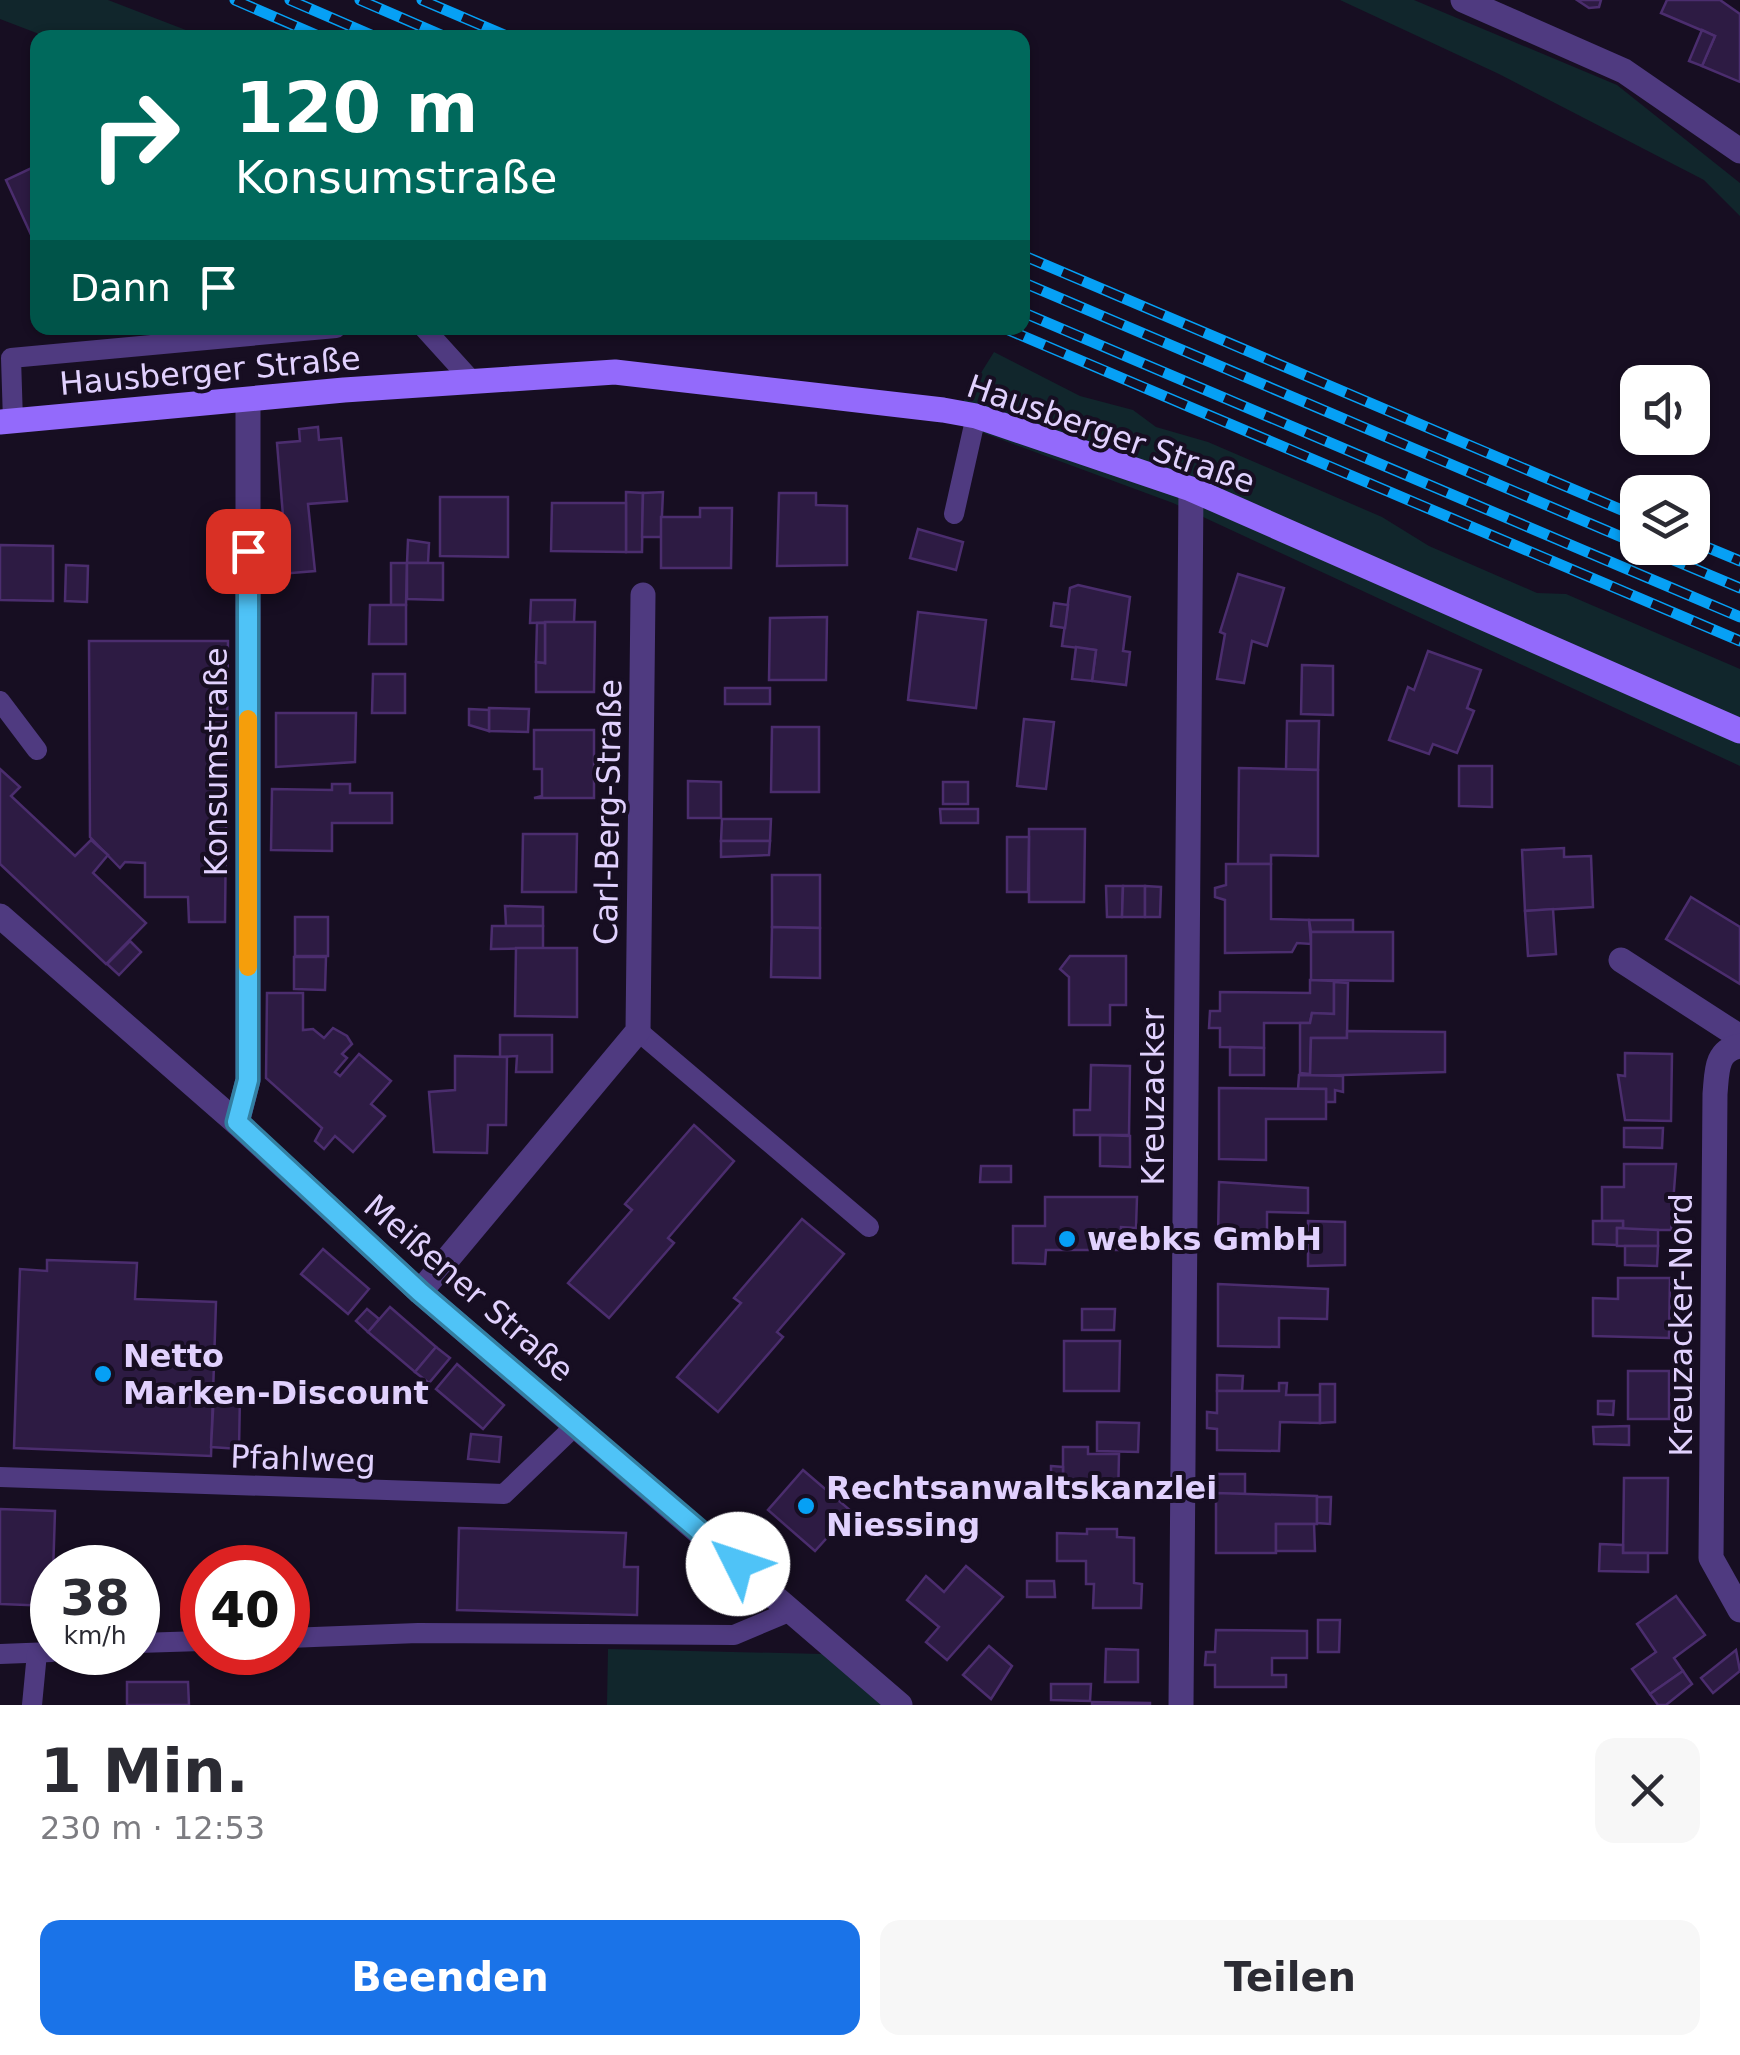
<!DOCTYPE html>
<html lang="de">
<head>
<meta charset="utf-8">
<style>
  :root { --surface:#fff; --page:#f7f7f7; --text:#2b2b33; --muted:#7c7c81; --accent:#1a73e8 }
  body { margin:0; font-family:"DejaVu Sans",sans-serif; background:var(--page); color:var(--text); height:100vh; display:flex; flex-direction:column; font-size:38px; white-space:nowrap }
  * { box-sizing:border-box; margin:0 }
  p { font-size:32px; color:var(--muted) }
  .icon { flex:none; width:55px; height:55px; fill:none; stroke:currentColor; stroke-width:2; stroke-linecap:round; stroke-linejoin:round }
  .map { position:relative; height:1705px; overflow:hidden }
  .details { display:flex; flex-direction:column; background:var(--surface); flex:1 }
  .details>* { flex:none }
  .banner { position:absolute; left:30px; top:30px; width:1000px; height:305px; border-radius:20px; box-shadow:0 2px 8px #0004; background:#00695c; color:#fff; overflow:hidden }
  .tools { position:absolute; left:1620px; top:365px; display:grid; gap:20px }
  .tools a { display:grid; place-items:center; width:90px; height:90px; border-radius:20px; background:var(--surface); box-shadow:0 2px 8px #0004; font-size:50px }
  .speed { position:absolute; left:30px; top:1545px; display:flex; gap:20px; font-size:50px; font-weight:700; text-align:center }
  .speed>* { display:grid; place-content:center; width:130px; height:130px; border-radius:50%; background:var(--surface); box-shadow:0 2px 8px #0004; line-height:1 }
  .speed small { font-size:25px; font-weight:400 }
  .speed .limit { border:15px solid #d22; background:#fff; color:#111 }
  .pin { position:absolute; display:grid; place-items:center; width:85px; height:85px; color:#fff; margin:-42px; border-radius:20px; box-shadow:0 5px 15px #0006 }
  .me { position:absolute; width:110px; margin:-55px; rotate:311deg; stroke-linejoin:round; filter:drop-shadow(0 0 8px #0008) }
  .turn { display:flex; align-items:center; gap:35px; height:210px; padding:0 40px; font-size:45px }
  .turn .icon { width:130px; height:130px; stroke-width:2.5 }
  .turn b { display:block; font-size:70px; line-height:85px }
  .then { display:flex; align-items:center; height:95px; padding:0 40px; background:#0003; gap:20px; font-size:38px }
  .round { display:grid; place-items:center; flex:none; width:105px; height:105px; border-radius:20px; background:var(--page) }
  .headline { display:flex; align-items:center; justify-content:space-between; height:170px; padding:0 40px }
  h1 { font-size:60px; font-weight:800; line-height:75px }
  .primary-button { display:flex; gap:20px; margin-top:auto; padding:20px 40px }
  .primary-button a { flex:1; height:115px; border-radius:20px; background:var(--accent); color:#fff; font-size:40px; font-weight:800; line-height:115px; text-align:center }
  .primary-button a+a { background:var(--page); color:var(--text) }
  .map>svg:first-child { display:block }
</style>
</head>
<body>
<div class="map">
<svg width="1740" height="1705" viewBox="0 0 1740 1705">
  <rect width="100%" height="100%" fill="#170e22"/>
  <g fill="#11262c">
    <polygon points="0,0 108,0 204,37 47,37 0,19"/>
    <polygon points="1340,0 1414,0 1617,85 1740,183 1740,216 1704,180 1499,74"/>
    <polygon points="994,352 1080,396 1133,410 1156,427 1208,442 1382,517 1429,546 1537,593 1566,594 1740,669 1740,766 1173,503 951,421"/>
    <polygon points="608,1649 823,1654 883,1705 607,1705"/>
  </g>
  <g fill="#2d1b43" stroke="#4b2d6e" stroke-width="2.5">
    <polygon points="1577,0 1601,0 1599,7 1589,8"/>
    <polygon points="1667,0 1720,0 1740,14 1740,82 1702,66 1715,36 1661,13"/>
    <polygon points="1702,30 1715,36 1702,66 1689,61"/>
    <polygon points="38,165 38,250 6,180"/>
    <polygon points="318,427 319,440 341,438 347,501 308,504 315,571 280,574 278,552 286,552 277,443 300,441 299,429"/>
    <polygon points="626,492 643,493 642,552 626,552"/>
    <polygon points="663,492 661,537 642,537 643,493"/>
    <polygon points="779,493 816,493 816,505 847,506 847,565 777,566"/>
    <polygon points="440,497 508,497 508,557 440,556"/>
    <polygon points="552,503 626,503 626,552 551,551"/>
    <polygon points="700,508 732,508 731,568 661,568 661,517 700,517"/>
    <polygon points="918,529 963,542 956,570 910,558"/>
    <polygon points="408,540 429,543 428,563 407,563"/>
    <polygon points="0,545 53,546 53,601 0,600"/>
    <polygon points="391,563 407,563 406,605 391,605"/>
    <polygon points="407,563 443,563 443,600 407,599"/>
    <polygon points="66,565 88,566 87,602 65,601"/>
    <polygon points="1238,574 1284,588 1267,646 1252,641 1244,683 1217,679 1225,634 1220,632"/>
    <polygon points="1078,585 1130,597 1123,651 1130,652 1126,685 1092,681 1096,650 1062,646 1070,588"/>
    <polygon points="531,600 575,600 574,622 530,623"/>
    <polygon points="1054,603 1068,605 1065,628 1051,626"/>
    <polygon points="370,605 406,605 406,644 369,644"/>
    <polygon points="918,612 986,620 976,708 908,700"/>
    <polygon points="827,617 826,680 769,680 770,618"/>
    <polygon points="545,622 595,622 594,692 536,692 536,662 545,663"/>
    <polygon points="537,623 545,623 545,663 536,662"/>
    <polygon points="89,641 228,641 225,922 189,922 188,897 145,897 145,863 125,862 120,868 90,837"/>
    <polygon points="1076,647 1096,650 1092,681 1072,679"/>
    <polygon points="1428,651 1481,670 1467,708 1474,711 1457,753 1433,744 1429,754 1389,740 1408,687 1414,690"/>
    <polygon points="1302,665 1333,666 1333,715 1301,714"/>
    <polygon points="373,674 405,674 405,713 372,713"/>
    <rect x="725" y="688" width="45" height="16"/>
    <polygon points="489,708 529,709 528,732 489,731"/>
    <polygon points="469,709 489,710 489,731 469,725"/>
    <polygon points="276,713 356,713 355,762 276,767"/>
    <polygon points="1024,719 1054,722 1046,789 1017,786"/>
    <polygon points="1287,721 1319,721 1318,770 1286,769"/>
    <polygon points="772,727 819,727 819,792 771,792"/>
    <polygon points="534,730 594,730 594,798 534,798 542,796 542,769 534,769"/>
    <polygon points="1459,766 1492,766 1492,807 1459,806"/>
    <polygon points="1239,768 1318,770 1318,856 1271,855 1271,864 1238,864"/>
    <polygon points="0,769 20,787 11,796 75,856 91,840 108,855 93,873 146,923 106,964 0,864"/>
    <polygon points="688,781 721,782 721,818 688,818"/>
    <rect x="943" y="782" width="25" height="22"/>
    <polygon points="332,784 350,784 350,793 392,793 392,823 332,823 332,851 271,850 272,789 332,790"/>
    <polygon points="940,809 978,809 978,823 941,823"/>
    <polygon points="722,819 771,819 770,841 721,841"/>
    <polygon points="1029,829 1085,829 1084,902 1029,902"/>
    <polygon points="523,834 577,834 576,892 522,892"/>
    <polygon points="1007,837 1029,837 1028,892 1007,892"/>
    <polygon points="721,841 770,841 769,855 721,857"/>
    <polygon points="1564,848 1564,857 1591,856 1593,907 1525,911 1522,850"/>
    <polygon points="1226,864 1271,864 1271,919 1309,920 1311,944 1297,943 1292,952 1225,953 1225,900 1215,897 1215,888 1226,885"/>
    <polygon points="772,875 820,875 820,928 772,927"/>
    <polygon points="1106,886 1123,886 1122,917 1107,917"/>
    <polygon points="1123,886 1145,886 1145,917 1122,917"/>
    <polygon points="1145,886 1161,887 1160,917 1145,917"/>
    <polygon points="1691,897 1740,927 1740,984 1666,939"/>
    <polygon points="505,906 543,907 543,926 506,926"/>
    <polygon points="1553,909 1556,954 1528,956 1525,911"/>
    <rect x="295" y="917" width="33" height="39"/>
    <polygon points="1309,920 1353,920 1353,932 1311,932"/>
    <polygon points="492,926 543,926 543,948 491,949"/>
    <polygon points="772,927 820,928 820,978 771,977"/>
    <polygon points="1311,932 1393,932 1393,981 1311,980"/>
    <polygon points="130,941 141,952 119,975 107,964"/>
    <polygon points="516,948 577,948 577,1017 515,1016"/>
    <polygon points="1070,956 1126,956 1126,1005 1110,1005 1110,1025 1069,1025 1069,977 1060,969"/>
    <polygon points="294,957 326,957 325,990 294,989"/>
    <polygon points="1310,980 1334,981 1334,1014 1312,1013 1310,1023 1264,1023 1264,1048 1220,1047 1220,1028 1209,1028 1210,1011 1220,1011 1220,992 1310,993"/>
    <polygon points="1334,982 1348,983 1347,1038 1311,1038 1310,1074 1300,1073 1300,1023 1310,1023 1312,1013 1334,1014"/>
    <polygon points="267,993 303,993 303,1030 313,1029 324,1038 333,1028 347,1036 352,1044 342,1054 347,1058 335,1072 340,1076 359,1054 391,1081 371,1104 385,1116 353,1152 335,1136 324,1149 315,1141 322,1128 266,1078"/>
    <polygon points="1347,1031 1445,1032 1445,1072 1310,1076 1311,1038 1347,1038"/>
    <polygon points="500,1035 552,1035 552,1072 516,1072 517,1056 500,1057"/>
    <polygon points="1230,1047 1264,1048 1264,1075 1230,1075"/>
    <polygon points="1625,1053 1672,1054 1671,1121 1625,1120 1618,1075 1625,1076"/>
    <polygon points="455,1056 507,1057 506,1125 488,1125 487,1153 434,1152 429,1092 455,1090"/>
    <polygon points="1091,1065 1130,1066 1129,1135 1074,1135 1074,1110 1090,1110"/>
    <polygon points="1299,1075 1343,1076 1343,1092 1335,1090 1335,1102 1326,1102 1326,1089 1298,1089"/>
    <polygon points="1219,1088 1326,1089 1326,1119 1266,1119 1266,1160 1219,1159"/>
    <polygon points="694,1125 734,1161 668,1238 674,1243 609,1318 568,1283 632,1210 625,1204"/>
    <polygon points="1624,1128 1663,1128 1662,1148 1624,1147"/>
    <polygon points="1100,1135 1130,1136 1130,1167 1100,1166"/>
    <polygon points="1624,1164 1676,1164 1671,1230 1623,1230 1623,1221 1602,1221 1602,1187 1624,1187"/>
    <polygon points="981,1166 1011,1166 1011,1182 980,1182"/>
    <polygon points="1219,1182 1308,1188 1308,1213 1267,1212 1267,1238 1218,1238"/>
    <polygon points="1045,1197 1137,1197 1136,1228 1121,1227 1120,1250 1046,1250 1045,1264 1013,1263 1013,1226 1045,1226"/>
    <polygon points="802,1219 844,1254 777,1332 783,1337 718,1412 677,1377 741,1303 734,1298"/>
    <polygon points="1308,1221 1345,1222 1345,1265 1308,1266"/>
    <polygon points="1593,1221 1623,1221 1623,1228 1617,1228 1617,1245 1593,1244"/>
    <polygon points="1617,1228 1658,1230 1658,1246 1617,1246"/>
    <polygon points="1625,1246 1658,1246 1657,1266 1625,1265"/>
    <polygon points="323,1249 369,1289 348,1314 301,1274"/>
    <polygon points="47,1260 137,1263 135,1299 216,1302 211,1456 14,1448 20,1269 47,1271"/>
    <polygon points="1618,1278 1670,1278 1669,1338 1593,1336 1593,1298 1618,1299"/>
    <polygon points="1218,1284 1328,1289 1327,1319 1279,1318 1279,1347 1218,1346"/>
    <polygon points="390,1307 436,1347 415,1372 368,1332"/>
    <polygon points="367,1309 379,1319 368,1332 356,1321"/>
    <polygon points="1082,1309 1115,1309 1114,1330 1082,1330"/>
    <polygon points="1064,1341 1120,1341 1119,1391 1064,1391"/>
    <polygon points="436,1347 450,1358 429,1383 415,1372"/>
    <polygon points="457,1364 504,1405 483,1429 436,1389"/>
    <rect x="1628" y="1371" width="41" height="48"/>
    <polygon points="1217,1375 1243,1376 1242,1391 1217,1391"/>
    <polygon points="1279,1383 1287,1383 1286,1395 1320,1395 1320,1423 1280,1422 1279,1451 1217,1450 1217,1429 1207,1428 1207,1412 1217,1413 1217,1391 1279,1391"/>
    <polygon points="1320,1384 1335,1384 1335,1422 1320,1423"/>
    <polygon points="214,1393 240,1394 239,1449 211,1447"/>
    <polygon points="1598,1401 1614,1401 1613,1415 1598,1414"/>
    <polygon points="1097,1422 1139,1423 1138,1452 1097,1451"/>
    <polygon points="1629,1426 1629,1445 1594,1444 1593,1427"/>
    <polygon points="471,1434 501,1437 499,1462 468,1459"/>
    <polygon points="1063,1447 1088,1447 1088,1454 1119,1454 1118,1500 1063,1499"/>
    <polygon points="1051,1466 1063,1467 1063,1487 1051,1487"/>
    <polygon points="803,1470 851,1511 815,1551 768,1510"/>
    <rect x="1216" y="1474" width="29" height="20"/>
    <polygon points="1624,1478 1668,1478 1667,1553 1623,1553"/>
    <polygon points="1216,1493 1317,1496 1317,1524 1276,1524 1276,1553 1216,1553"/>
    <polygon points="1317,1497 1331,1497 1330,1524 1317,1523"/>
    <polygon points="0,1509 55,1511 52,1606 0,1604"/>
    <polygon points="1276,1524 1314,1524 1315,1551 1276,1551"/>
    <polygon points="459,1528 626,1533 624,1567 638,1567 637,1615 457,1610"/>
    <polygon points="1087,1529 1117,1529 1117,1537 1134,1538 1134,1583 1142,1584 1141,1608 1093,1608 1094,1584 1086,1584 1086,1561 1057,1561 1057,1533 1087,1534"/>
    <polygon points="1600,1544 1623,1545 1623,1553 1648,1553 1648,1572 1599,1571"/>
    <polygon points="966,1566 1003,1597 947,1660 926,1642 939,1627 907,1600 926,1576 944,1592"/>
    <polygon points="1027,1581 1054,1581 1055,1597 1027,1597"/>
    <polygon points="1676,1596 1705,1635 1674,1658 1683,1671 1650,1694 1632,1669 1656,1652 1637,1624"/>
    <polygon points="1318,1620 1340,1620 1339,1652 1318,1652"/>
    <polygon points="1216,1630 1307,1631 1307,1658 1272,1658 1272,1675 1286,1675 1286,1687 1215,1687 1215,1665 1205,1665 1206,1652 1215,1652"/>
    <polygon points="989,1646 1012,1666 991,1699 963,1675"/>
    <polygon points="1106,1649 1138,1650 1138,1682 1105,1682"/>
    <polygon points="1736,1650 1740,1671 1713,1693 1701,1678"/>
    <polygon points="1683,1671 1692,1684 1666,1705 1658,1705 1650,1694"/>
    <polygon points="127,1682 188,1682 189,1705 127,1705"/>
    <polygon points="1051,1684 1091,1684 1090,1701 1051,1700"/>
    <polygon points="1092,1702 1150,1703 1150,1704 1092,1705"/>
  </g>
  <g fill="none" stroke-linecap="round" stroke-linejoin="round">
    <g stroke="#4f3a80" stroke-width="20">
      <polyline points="424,328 472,381"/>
      <polyline points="13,421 11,358 336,328"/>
      <polyline points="954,514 976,416"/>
      <polyline points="0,701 37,750"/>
      <polyline points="638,1031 869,1227"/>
      <polyline points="0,1477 504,1494 576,1425"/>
      <polyline points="288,1638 418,1633 734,1635 791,1611"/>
      <polyline points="138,1643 202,1641"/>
      <polyline points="0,1654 52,1652"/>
      <polyline points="32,1705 37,1653"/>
    </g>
    <g stroke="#4f3a80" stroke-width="25">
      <polyline points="1463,0 1624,71 1740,151"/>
      <polyline points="1621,960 1740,1037"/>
      <path d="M 1740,1046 C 1715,1050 1717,1073 1715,1094 L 1711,1558 L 1740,1610"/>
      <polyline points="237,1123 248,1080 248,400"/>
      <polyline points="420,1292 638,1031 643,595"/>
      <polyline points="1181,1705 1191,489"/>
    </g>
    <polyline stroke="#4f3a80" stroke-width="25" points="0,916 237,1123 420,1292 900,1705"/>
    <polyline stroke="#936afb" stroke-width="25" points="0,422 344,390 615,372 943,410 976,416 1191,489 1740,731"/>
    <defs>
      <g id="rail">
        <polyline points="235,0 323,38"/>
        <polyline points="290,0 378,38"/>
        <polyline points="360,0 448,38"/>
        <polyline points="422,0 511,38"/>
        <polyline points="1022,255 1638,517"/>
        <polyline points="1022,282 1638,544"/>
        <polyline points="1022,312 1740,617"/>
        <polyline points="1004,328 1740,641"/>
        <polyline points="1692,541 1740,561"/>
        <polyline points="1645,548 1740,588"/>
      </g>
    </defs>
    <use href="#rail" stroke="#06a0f5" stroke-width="11"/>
    <use href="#rail" stroke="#170e22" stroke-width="8" stroke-dasharray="22" stroke-linecap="butt"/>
  </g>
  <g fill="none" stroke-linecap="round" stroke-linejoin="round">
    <defs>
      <polyline id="route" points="248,551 248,1080 237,1122 420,1292 738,1564"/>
    </defs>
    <use href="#route" stroke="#337fa1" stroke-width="25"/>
    <use href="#route" stroke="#4fc3f7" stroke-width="18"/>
    <polyline stroke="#f59e0b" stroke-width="18" points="248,719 248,967"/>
  </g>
  <g fill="#06a0f5" stroke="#170e22" stroke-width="4">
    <circle cx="1067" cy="1239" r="10"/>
    <circle cx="103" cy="1374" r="10"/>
    <circle cx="806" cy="1506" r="10"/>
  </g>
  <g text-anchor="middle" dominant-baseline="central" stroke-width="8" stroke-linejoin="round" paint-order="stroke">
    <g font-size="32" fill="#e1d1fe" stroke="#170e22">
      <text transform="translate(210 371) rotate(-5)">Hausberger Straße</text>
      <text transform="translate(1111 434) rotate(19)">Hausberger Straße</text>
      <text transform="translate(216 762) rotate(-90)">Konsumstraße</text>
      <text transform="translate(608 812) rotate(-89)">Carl-Berg-Straße</text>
      <text transform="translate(1153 1097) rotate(-90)">Kreuzacker</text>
      <text transform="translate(469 1288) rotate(41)">Meißener Straße</text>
      <text transform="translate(1681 1325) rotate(-90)">Kreuzacker-Nord</text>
      <text transform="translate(303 1459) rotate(2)">Pfahlweg</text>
    </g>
    <g font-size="32" font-weight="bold" fill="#e1d1fe" stroke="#170e22" text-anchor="start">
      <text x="1087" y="1239">webks GmbH</text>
      <text x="123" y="1356">Netto<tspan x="123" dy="37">Marken-Discount</tspan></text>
      <text x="826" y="1488">Rechtsanwaltskanzlei<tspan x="826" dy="37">Niessing</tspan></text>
    </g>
  </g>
</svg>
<div class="tools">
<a><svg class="icon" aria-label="sound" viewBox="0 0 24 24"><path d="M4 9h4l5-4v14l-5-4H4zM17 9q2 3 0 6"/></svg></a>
<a><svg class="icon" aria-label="layers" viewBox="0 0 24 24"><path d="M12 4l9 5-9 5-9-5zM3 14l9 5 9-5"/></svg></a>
</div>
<div class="speed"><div>38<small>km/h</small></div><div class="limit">40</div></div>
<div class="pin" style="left:248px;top:551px;background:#d93025"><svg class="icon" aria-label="arrive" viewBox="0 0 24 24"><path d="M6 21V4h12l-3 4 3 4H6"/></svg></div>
<svg class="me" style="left:738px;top:1564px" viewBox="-20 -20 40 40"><circle r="19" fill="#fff"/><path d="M0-13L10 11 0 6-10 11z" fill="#4fc3f7"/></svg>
<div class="banner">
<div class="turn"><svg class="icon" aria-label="right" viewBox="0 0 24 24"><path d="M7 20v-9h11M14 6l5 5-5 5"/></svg><div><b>120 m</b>Konsumstraße</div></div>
<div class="then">Dann<svg class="icon" aria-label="arrive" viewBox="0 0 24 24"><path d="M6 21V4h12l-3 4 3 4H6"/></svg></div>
</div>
</div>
<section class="details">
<div class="headline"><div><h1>1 Min.</h1><p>230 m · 12:53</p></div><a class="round"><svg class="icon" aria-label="close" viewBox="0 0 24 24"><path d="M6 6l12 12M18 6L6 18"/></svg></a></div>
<div class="primary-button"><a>Beenden</a><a>Teilen</a></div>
</section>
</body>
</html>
